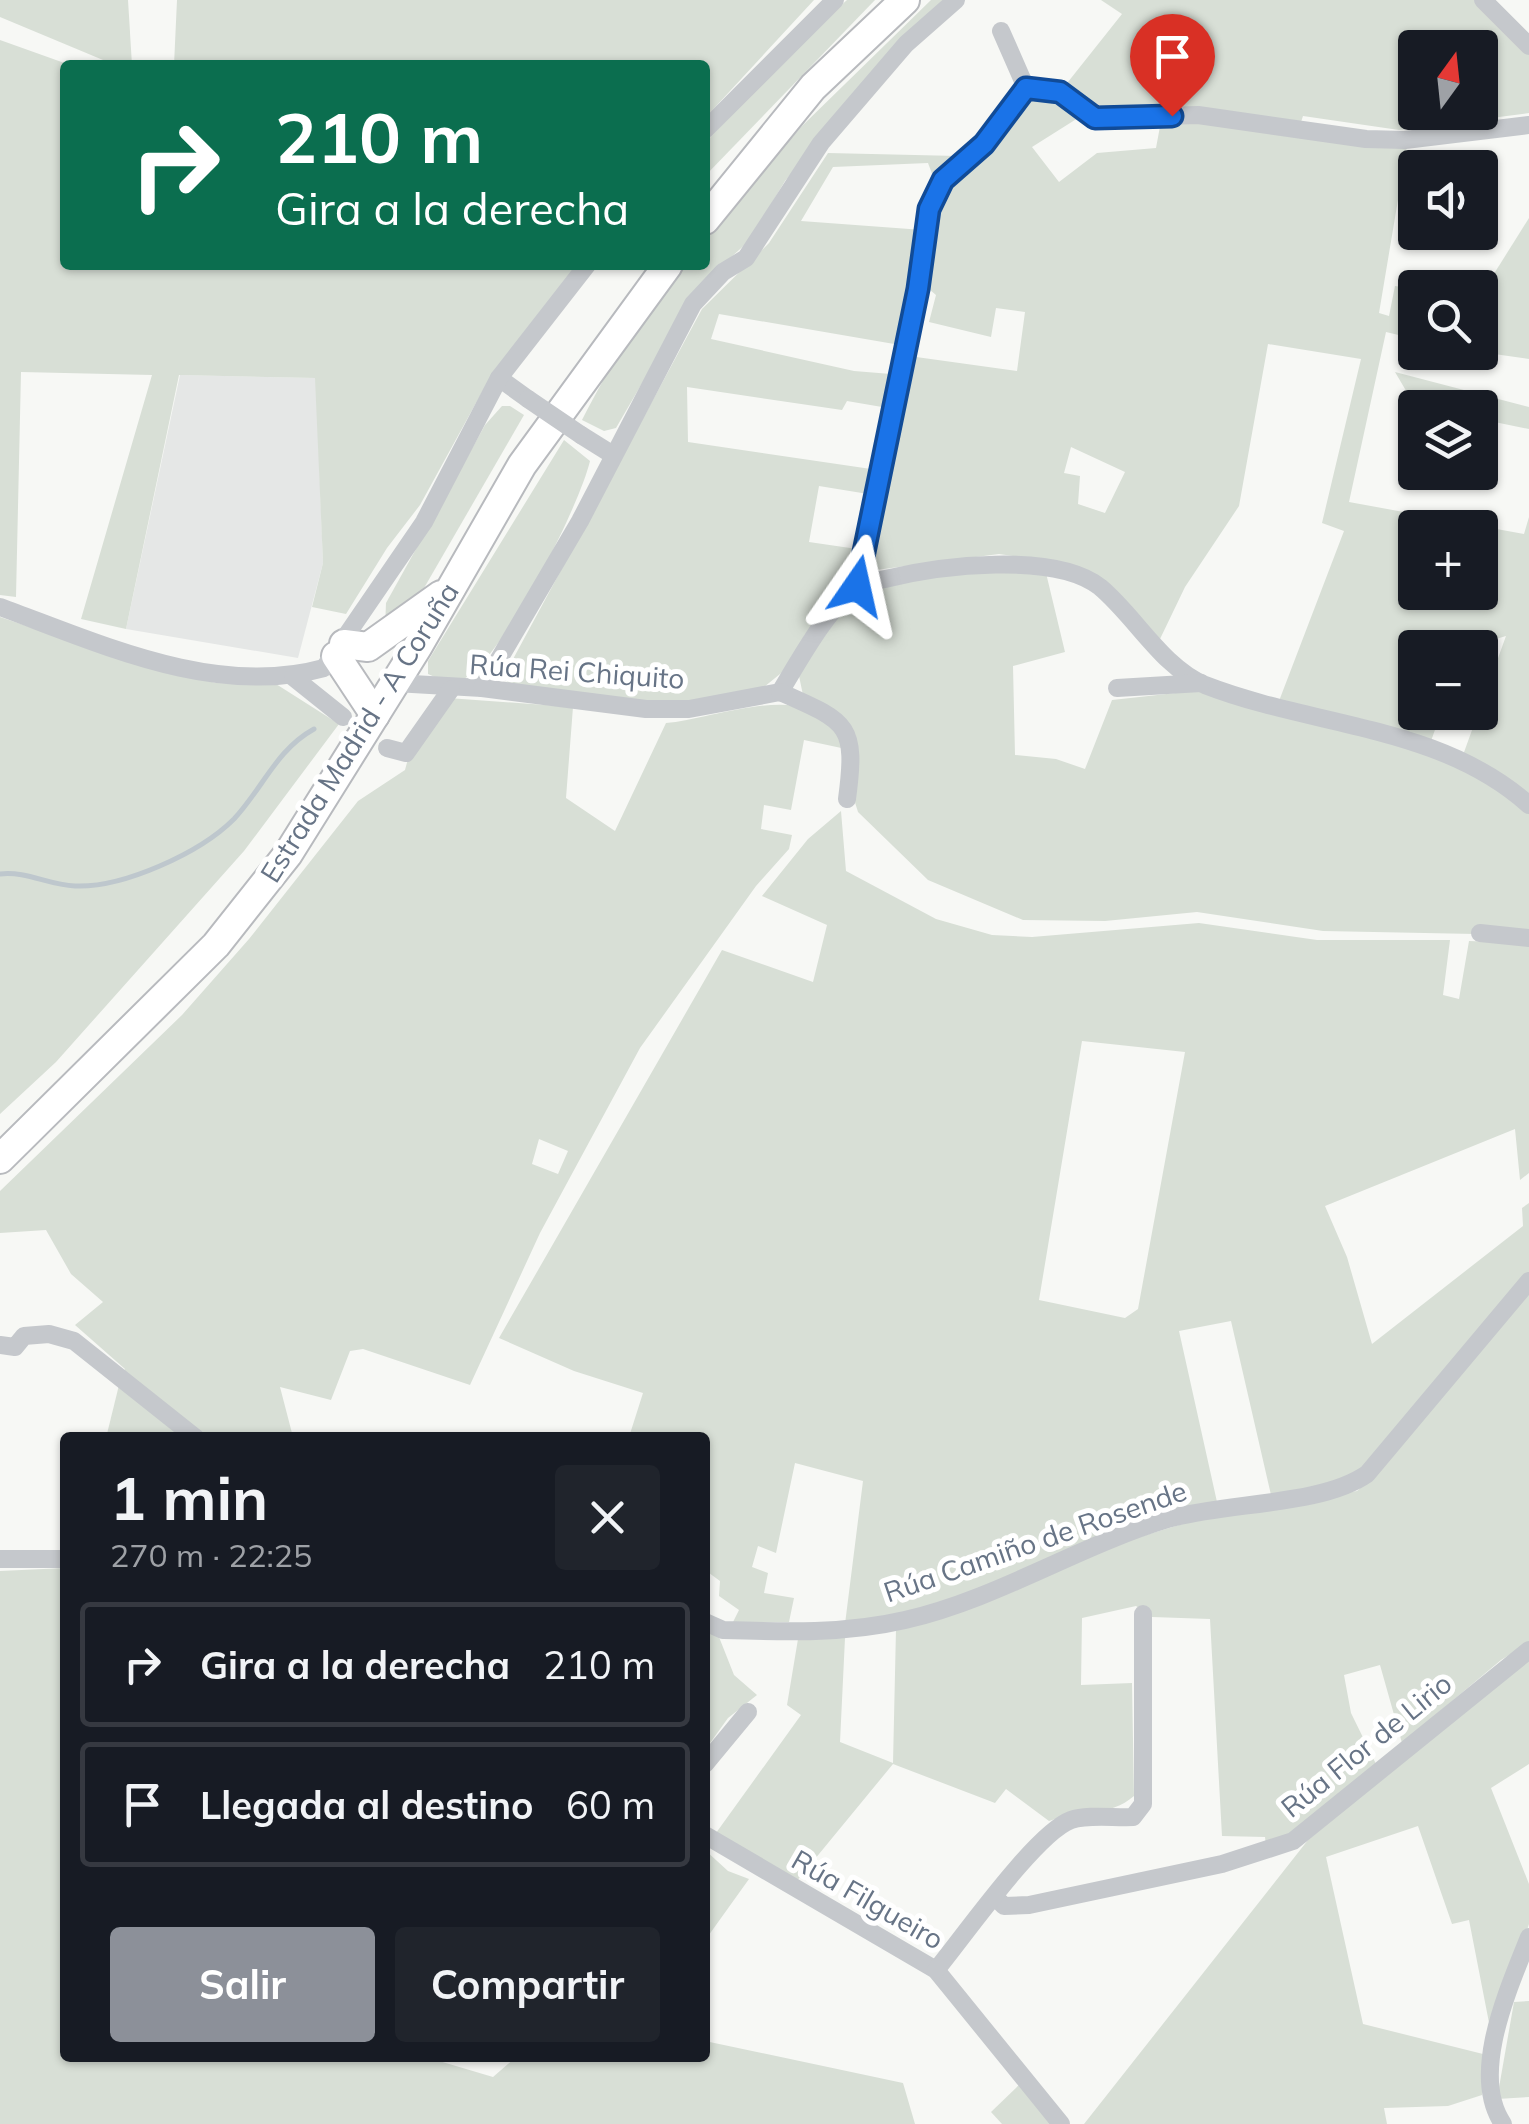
<!DOCTYPE html>
<html lang="es">
<head>
<meta charset="utf-8">
<style>
  :root { --surface:#171b24; --page:#20242c; --text:#f1f3f6; --muted:#9ea1a6; --line:#363941; --accent:#8c9099 }
  body { margin:0; font-family:Mulish,sans-serif; background:var(--page); color:var(--text); height:100vh; display:flex; flex-direction:column; font-size:38px; white-space:nowrap }
  * { box-sizing:border-box; margin:0 }
  p { font-size:32px; color:var(--muted) }
  .icon { flex:none; width:55px; height:55px; fill:none; stroke:currentColor; stroke-width:2; stroke-linecap:round; stroke-linejoin:round }
  .map { position:relative; flex:1; overflow:hidden }
  .sheet { position:absolute; left:60px; top:1432px; width:650px; height:630px; display:flex; flex-direction:column; background:var(--surface); border-radius:10px; box-shadow:0 2px 8px #0004 }
  .sheet>* { flex:none }
  .banner { position:absolute; left:60px; top:60px; width:650px; height:210px; border-radius:10px; box-shadow:0 2px 8px #0004; background:#0b6e4f; color:#fff; overflow:hidden }
  .needle { width:65px; rotate:15deg }
  .fabs { position:absolute; left:1398px; top:30px; display:grid; gap:20px }
  .fabs a { display:grid; place-items:center; width:100px; height:100px; border-radius:10px; background:var(--surface); box-shadow:0 2px 8px #0004; font-size:50px }
  .pin { position:absolute; display:grid; place-items:center; width:85px; height:85px; color:#fff; margin:-102px -42px; border-radius:50% 50% 50% 0; rotate:-45deg; box-shadow:0 0 10px #0007 }
  .pin .icon { rotate:45deg }
  .me { position:absolute; width:110px; margin:-55px; rotate:11deg; stroke-linejoin:round; filter:drop-shadow(0 0 8px #0008) }
  .turn { display:flex; align-items:center; gap:35px; height:210px; padding:0 50px; font-size:45px }
  .turn .icon { width:130px; height:130px; stroke-width:2.5 }
  .turn b { display:block; font-size:70px; line-height:85px }
  .round { display:grid; place-items:center; flex:none; width:105px; height:105px; border-radius:10px; background:var(--page) }
  .overview { display:flex; align-items:center; justify-content:space-between; height:170px; padding:0 50px }
  h1 { font-size:60px; font-weight:700; line-height:75px }
  .cta { display:flex; gap:20px; margin-top:auto; padding:20px 50px }
  .cta a { flex:1; height:115px; border-radius:10px; background:var(--accent); color:#fff; font-size:40px; font-weight:700; line-height:115px; text-align:center }
  .cta a+a { background:var(--page); color:var(--text) }
  ul { padding:0; list-style:none }
  li { display:flex; align-items:center; gap:30px; height:125px; margin:0 20px 15px; padding:0 30px; border:5px solid var(--line); border-radius:10px }
  li div { flex:1 }
  li b { display:block; font-size:38px }
  li em { font-style:normal }
  .map>svg:first-child { display:block }
</style>
</head>
<body>
<div class="map">
<svg width="1529" height="2124" viewBox="0 0 1529 2124">
  <rect width="100%" height="100%" fill="#f7f8f5"/>
  <polygon fill="#e5e7e6" points="180,375 316,378 323,563 298,658 126,629"/>
  <g fill="#d8dfd6" fill-rule="evenodd">
    <polygon points="0,0 128,0 132,65 115,65 0,17"/>
    <polygon points="177,0 814,0 705,118 705,65 174,65"/>
    <polygon points="847,0 875,0 705,176 705,143 798,44"/>
    <path d="M 931,0 L 948,0 L 901,41 L 785,181 L 749,241 L 698,287 L 616,428 L 604,431 L 582,420 C 611,364 641,313 682,265 L 705,265 L 705,238 L 802,126 Z"/>
    <path d="M 1101,0 L 1474,0 L 1529,55 L 1529,113 L 1399,130 L 1303,116 L 1300,125 L 1103,111 L 1079,105 L 1064,87 L 1122,14 ZM 1415,48 L 1480,48 L 1480,112 L 1415,112 Z"/>
    <polygon points="0,40 70,65 65,65 65,265 578,265 482,392 420,505 387,548 346,614 312,607 323,563 315,378 179,375 126,629 81,619 152,375 21,372 16,597 0,595"/>
    <path d="M 1031,95 L 1052,98 L 1078,118 L 1032,147 L 1059,182 L 1097,153 L 1156,148 L 1161,121 L 1218,122 L 1407,146 L 1379,313 L 1389,316 L 1395,286 L 1415,289 L 1415,339 L 1386,332 L 1349,502 L 1524,534 L 1529,517 L 1529,795 L 1463,755 L 1506,636 L 1469,647 L 1415,648 L 1415,712 L 1441,713 L 1431,741 L 1279,701 L 1344,531 L 1322,523 L 1361,359 L 1268,344 L 1239,506 L 1185,587 L 1160,639 L 1113,587 L 1039,560 L 999,554 L 868,571 L 909,356 L 1017,371 L 1025,312 L 996,308 L 991,337 L 929,322 L 936,295 L 929,289 L 937,207 L 950,179 ZM 1071,447 L 1125,472 L 1105,513 L 1078,504 L 1080,476 L 1064,473 ZM 1415,528 L 1480,528 L 1480,592 L 1415,592 Z"/>
    <polygon points="828,153 958,156 934,179 928,163 833,167 801,221 923,230 900,345 719,314 711,339 854,371 891,374 882,407 847,401 842,410 687,387 688,442 871,469 868,494 819,486 809,542 857,549 843,585 785,670 764,687 685,702 632,703 509,687 506,676 512,661 702,309 769,243"/>
    <polygon points="1529,218 1529,359 1480,352 1480,296"/>
    <polygon points="1395,372 1529,407 1529,429 1480,419 1480,408 1415,406"/>
    <polygon points="502,406 510,406 524,415 420,595 385,628 386,603 485,425"/>
    <path d="M 564,440 L 590,461 C 579,507 505,655 464,679 C 452,686 439,679 428,674 L 428,661 Z"/>
    <path d="M 985,569 L 1046,573 L 1065,652 L 1013,666 L 1015,755 L 1056,759 L 1085,769 L 1112,700 L 1203,690 L 1464,763 L 1529,809 L 1529,935 L 1323,931 L 1197,912 L 1105,921 L 1023,920 L 928,880 L 858,812 L 853,796 L 856,736 L 844,720 L 803,695 L 799,676 C 815,650 830,619 854,599 C 878,579 952,575 985,569 Z"/>
    <polygon points="0,617 140,664 216,683 276,684 339,724 244,851 56,1062 0,1114"/>
    <path d="M 448,698 L 573,707 L 566,798 L 615,831 L 666,723 C 709,720 795,684 829,722 C 836,729 841,741 846,749 L 804,740 L 791,810 L 764,805 L 761,829 L 792,835 L 789,849 L 756,886 L 640,1048 L 540,1233 L 470,1385 L 363,1349 L 350,1351 L 331,1400 L 280,1387 L 293,1437 L 203,1437 L 122,1374 L 125,1369 L 75,1325 L 103,1302 L 71,1274 L 46,1230 L 0,1233 L 0,1191 L 182,1015 L 249,939 L 358,801 L 405,770 L 409,755 ZM 539,1139 L 568,1151 L 558,1174 L 532,1164 Z"/>
    <path d="M 841,811 L 846,871 L 936,919 L 992,935 L 1032,937 L 1199,923 L 1317,940 L 1450,940 L 1443,995 L 1459,999 L 1469,941 L 1529,943 L 1529,1173 L 1520,1180 L 1515,1129 L 1325,1206 L 1347,1257 L 1372,1344 L 1523,1226 L 1522,1208 L 1529,1203 L 1529,1272 L 1366,1468 L 1329,1488 L 1271,1495 L 1231,1321 L 1179,1331 L 1217,1502 C 1097,1547 973,1607 845,1624 L 863,1481 L 795,1463 L 776,1553 L 758,1546 L 752,1567 L 768,1573 L 764,1593 L 794,1598 L 789,1622 L 733,1622 L 739,1610 L 719,1596 L 720,1581 L 705,1570 L 705,1438 L 629,1437 L 643,1393 L 574,1371 L 499,1338 L 722,950 L 813,982 L 827,925 L 762,896 L 808,839 ZM 1082,1041 L 1185,1052 L 1138,1309 L 1125,1318 L 1039,1300 Z"/>
    <path d="M 1529,1286 L 1529,1643 L 1501,1660 L 1402,1743 L 1380,1665 L 1344,1675 L 1351,1713 L 1376,1764 L 1292,1835 L 1266,1846 L 1265,1837 L 1222,1836 L 1210,1619 L 1152,1617 L 1136,1606 L 1082,1618 L 1081,1685 L 1132,1683 L 1134,1796 C 1110,1817 1079,1810 1049,1821 L 1006,1789 L 995,1803 L 893,1764 L 796,1882 L 716,1833 L 801,1715 L 787,1705 L 798,1639 L 845,1638 L 840,1742 L 893,1763 L 896,1629 L 1110,1546 L 1225,1511 L 1357,1491 L 1388,1462 Z"/>
    <polygon points="119,1385 187,1438 106,1438"/>
    <polygon points="65,1568 65,2058 429,2058 493,2077 515,2058 705,2058 705,2041 903,2083 915,2124 0,2124 0,1571"/>
    <polygon points="705,1631 719,1637 734,1675 757,1695 728,1718 705,1750"/>
    <polygon points="1529,1656 1529,1764 1491,1788 1529,1884 1529,1924 1492,2038 1469,1920 1452,1924 1418,1826 1326,1857 1363,2024 1483,2054 1482,2095 1448,2106 1384,2108 1387,2124 1084,2124 1308,1840"/>
    <polygon points="705,1850 728,1871 749,1879 706,1939"/>
    <polygon points="1529,2001 1529,2097 1497,2099 1514,2002"/>
    <polygon points="1021,2083 1053,2124 1002,2124 991,2112"/>
  </g>
  <g fill="none" stroke-linecap="round" stroke-linejoin="round">
    <path stroke="#bec7cd" stroke-width="5" d="M 0,874 C 27,871 48,885 75,886 C 123,888 200,853 234,819 C 263,788 276,750 314,729"/>
    <defs>
      <g id="trunk">
        <polyline points="705,220 813,87 905,0"/>
        <polyline points="344,644 368,647 441,595"/>
        <polyline points="336,656 375,715"/>
        <polyline points="0,1159 216,945 288,854 418,646 522,465 668,265"/>
      </g>
    </defs>
    <use href="#trunk" stroke="#b8babe" stroke-width="32"/>
    <g stroke="#c5c8cc" stroke-width="18">
      <polyline points="1483,0 1529,46"/>
      <polyline points="1001,31 1026,88"/>
      <polyline points="705,130 835,0"/>
      <polyline points="499,378 528,399"/>
      <polyline points="581,435 613,455"/>
      <polyline points="857,586 918,289 929,209 943,181 983,143 1026,88 1060,92 1095,118 1198,115 1366,139 1405,140 1529,125"/>
      <path d="M 0,607 C 101,644 216,698 324,668 L 424,522 L 499,378 L 587,265"/>
      <polyline points="293,677 343,717"/>
      <path d="M 395,683 L 482,688 L 646,709 L 689,709 L 780,692 C 799,661 827,609 856,588 C 863,582 876,581 885,579 C 938,566 1054,551 1100,587 C 1135,616 1162,667 1205,685 C 1313,727 1440,725 1529,805"/>
      <polyline points="482,688 580,521 693,304 723,272 746,258 821,143 906,44 956,0"/>
      <polyline points="1117,688 1201,683"/>
      <path d="M 780,692 C 848,722 857,724 847,799"/>
      <polyline points="387,748 406,753 451,689"/>
      <polyline points="1480,933 1529,938"/>
      <polyline points="0,1345 15,1347 24,1336 49,1334 74,1341 196,1438"/>
      <polyline points="0,1559 65,1559"/>
      <path d="M 705,1622 L 723,1630 C 785,1632 845,1634 905,1620 C 997,1599 1078,1546 1168,1519 C 1227,1502 1321,1506 1367,1474 L 1529,1281"/>
      <polyline points="705,1764 748,1712"/>
      <polyline points="705,1835 936,1970 1061,2124"/>
      <polyline points="996,1898 1004,1906 1029,1905 1222,1864 1293,1841 1529,1650"/>
      <path d="M 936,1970 C 964,1936 1036,1833 1071,1820 C 1088,1814 1114,1818 1133,1817 L 1143,1804 L 1143,1614"/>
      <path d="M 1503,2124 C 1469,2074 1509,1988 1529,1937"/>
    </g>
    <use href="#trunk" stroke="#fff" stroke-width="28"/>
    <polyline stroke="#c5c8cc" stroke-width="18" points="528,399 581,435"/>
  </g>
  <g fill="none" stroke-linecap="round" stroke-linejoin="round">
    <defs>
      <polyline id="route" points="857,586 918,289 929,209 943,180 984,144 1026,88 1060,92 1095,118 1172,116"/>
    </defs>
    <use href="#route" stroke="#114b97" stroke-width="25"/>
    <use href="#route" stroke="#1a73e8" stroke-width="18"/>
  </g>
  <g text-anchor="middle" dominant-baseline="central" stroke-width="10" stroke-linejoin="round" paint-order="stroke">
    <g font-size="28" fill="#677486" stroke="#fff">
      <text transform="translate(577 671) rotate(4)">Rúa Rei Chiquito</text>
      <text transform="translate(359 732) rotate(-58)">Estrada Madrid - A Coruña</text>
      <text transform="translate(1035 1541) rotate(-19)">Rúa Camiño de Rosende</text>
      <text transform="translate(1366 1745) rotate(-39)">Rúa Flor de Lirio</text>
      <text transform="translate(868 1899) rotate(30)">Rúa Filgueiro</text>
    </g>
  </g>
</svg>
<div class="fabs">
<a><svg class="needle" viewBox="-14 -14 28 28"><path d="M0-13l5 13h-10z" fill="#e53935"/><path d="M0 13l5-13h-10z" fill="#9ea1a6"/></svg></a>
<a><svg class="icon" aria-label="sound" viewBox="0 0 24 24"><path d="M4 9h4l5-4v14l-5-4H4zM17 9q2 3 0 6"/></svg></a>
<a><svg class="icon" aria-label="search" viewBox="0 0 24 24"><circle cx="10" cy="10" r="6"/><path d="M15 15l6 6"/></svg></a>
<a><svg class="icon" aria-label="layers" viewBox="0 0 24 24"><path d="M12 4l9 5-9 5-9-5zM3 14l9 5 9-5"/></svg></a>
<a>+</a>
<a>−</a>
</div>
<div class="pin" style="left:1172px;top:116px;background:#d93025"><svg class="icon" aria-label="arrive" viewBox="0 0 24 24"><path d="M6 21V4h12l-3 4 3 4H6"/></svg></div>
<svg class="me" style="left:857px;top:586px" viewBox="-20 -20 40 40"><path d="M0-17L14 15 0 8-14 15z" fill="#1a73e8" stroke="#fff" stroke-width="4"/></svg>
<div class="banner">
<div class="turn"><svg class="icon" aria-label="right" viewBox="0 0 24 24"><path d="M7 20v-9h11M14 6l5 5-5 5"/></svg><div><b>210 m</b>Gira a la derecha</div></div>
</div>
<section class="sheet">
<div class="overview"><div><h1>1 min</h1><p>270 m · 22:25</p></div><a class="round"><svg class="icon" aria-label="close" viewBox="0 0 24 24"><path d="M6 6l12 12M18 6L6 18"/></svg></a></div>
<ul>
<li><svg class="icon" aria-label="right" viewBox="0 0 24 24"><path d="M7 20v-9h11M14 6l5 5-5 5"/></svg><div><b>Gira a la derecha</b></div><em>210 m</em></li>
<li><svg class="icon" aria-label="arrive" viewBox="0 0 24 24"><path d="M6 21V4h12l-3 4 3 4H6"/></svg><div><b>Llegada al destino</b></div><em>60 m</em></li>
</ul>
<div class="cta"><a>Salir</a><a>Compartir</a></div>
</section>
</div>
</body>
</html>
